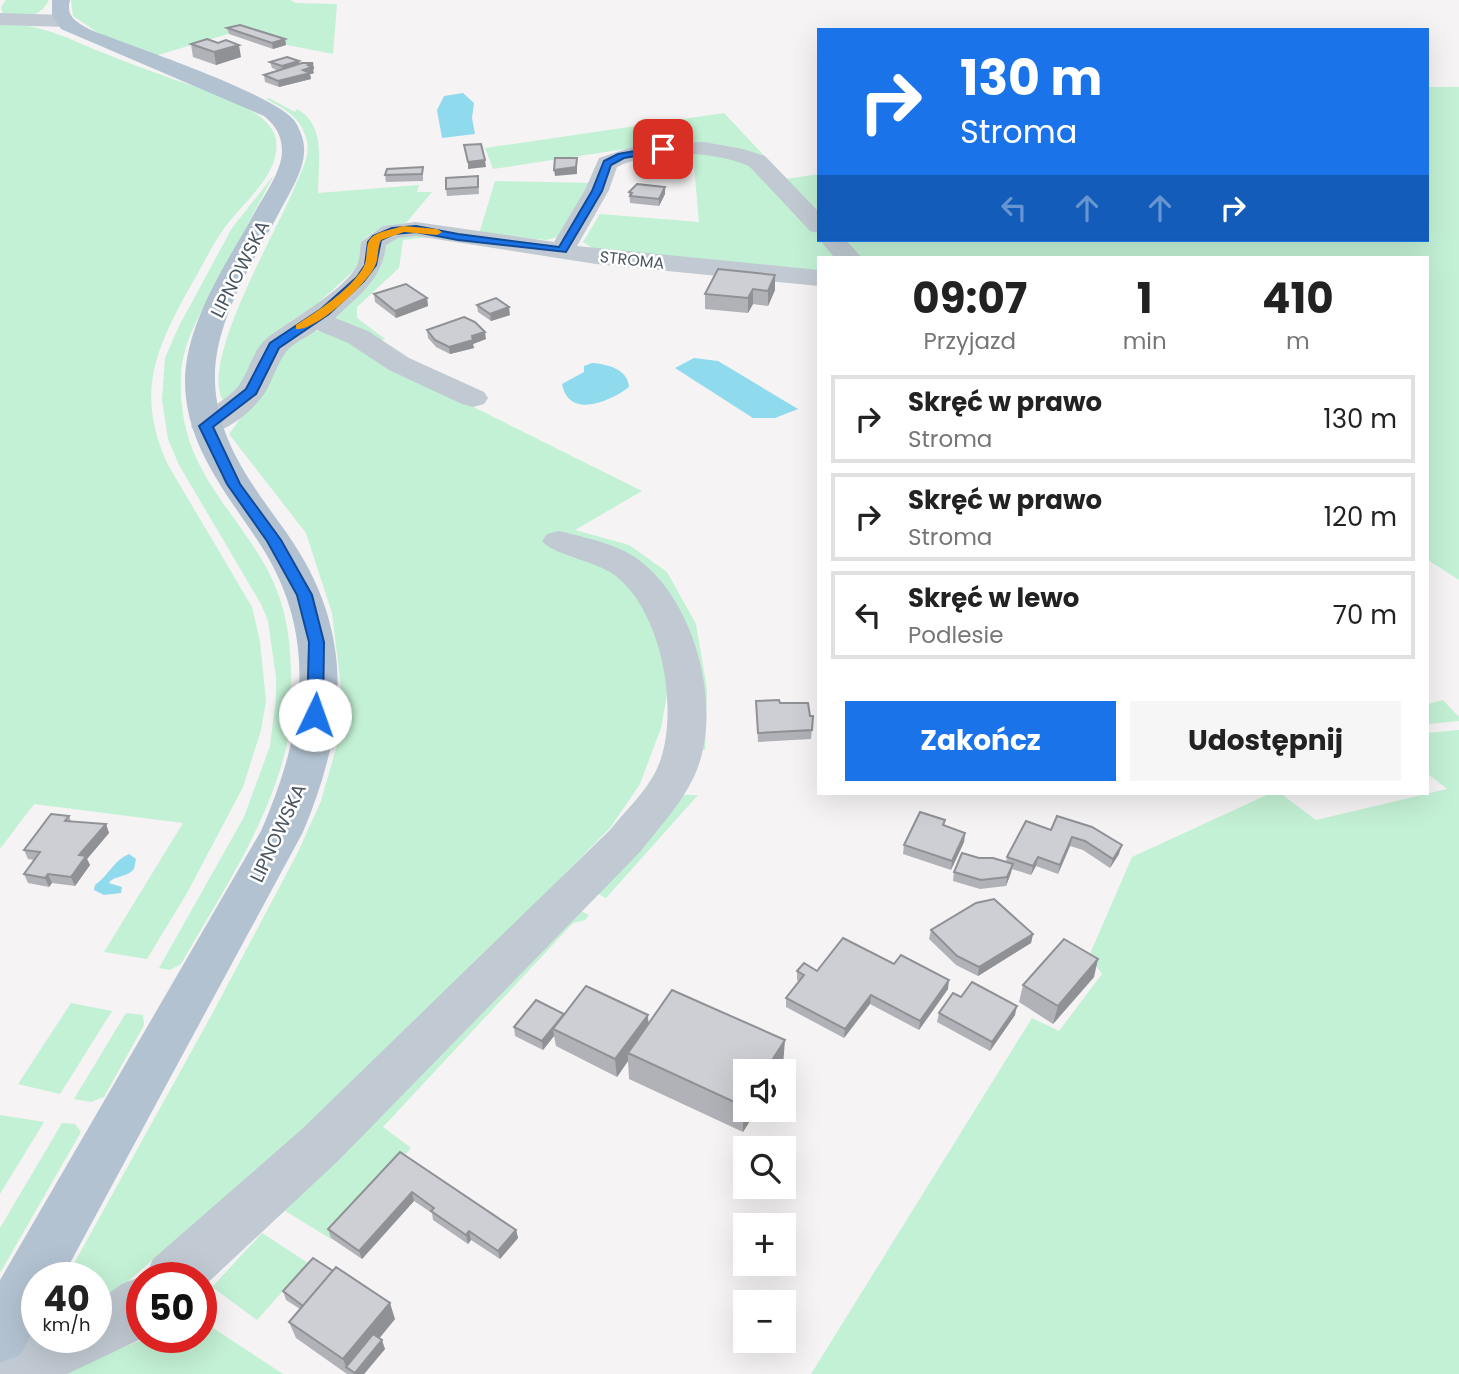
<!DOCTYPE html>
<html lang="pl">
<head>
<meta charset="utf-8">
<style>
  :root { --surface:#fff; --page:#f6f6f6; --text:#222; --muted:#767676; --line:#e0e0e0; --accent:#1a73e8 }
  body { margin:0; font-family:Poppins,sans-serif; background:var(--page); color:var(--text); height:100vh; display:flex; flex-direction:column; font-size:26px; white-space:nowrap }
  * { box-sizing:border-box; margin:0 }
  p { font-size:23px; color:var(--muted) }
  .icon { flex:none; width:38px; height:38px; fill:none; stroke:currentColor; stroke-width:2; stroke-linecap:round; stroke-linejoin:round }
  .map { position:relative; flex:1; overflow:hidden }
  .details { position:absolute; left:817px; top:256px; width:612px; height:539px; display:flex; flex-direction:column; background:var(--surface); border-radius:0px; box-shadow:0 7px 28px #0002 }
  .details>* { flex:none }
  .guide { position:absolute; left:817px; top:28px; width:612px; height:214px; border-radius:0px; box-shadow:0 7px 28px #0002; background:#1a73e8; color:#fff; overflow:hidden }
  .buttons { position:absolute; left:733px; top:1059px; display:grid; gap:14px }
  .buttons a { display:grid; place-items:center; width:63px; height:63px; border-radius:0px; background:var(--surface); box-shadow:0 7px 28px #0002; font-size:35px }
  .speed { position:absolute; left:21px; top:1262px; display:flex; gap:14px; font-size:35px; font-weight:700; text-align:center }
  .speed>* { display:grid; place-content:center; width:91px; height:91px; border-radius:50%; background:var(--surface); box-shadow:0 7px 28px #0002; line-height:1 }
  .speed small { font-size:18px; font-weight:400 }
  .speed .limit { border:10px solid #d22; background:#fff; color:#111 }
  .pin { position:absolute; display:grid; place-items:center; width:60px; height:60px; color:#fff; margin:-30px; border-radius:14px; box-shadow:0 4px 10px #0006 }
  .me { position:absolute; width:77px; margin:-38px; rotate:3deg; stroke-linejoin:round; filter:drop-shadow(0 0 5px #0008) }
  .turn { display:flex; align-items:center; gap:24px; height:147px; padding:0 28px; font-size:32px }
  .turn .icon { width:91px; height:91px; stroke-width:2.5 }
  .turn b { display:block; font-size:49px; line-height:60px }
  .lanes { display:flex; align-items:center; height:66px; padding:0 28px; background:#0003; justify-content:center; gap:35px; direction:ltr }
  .lanes .off { opacity:.35 }
  .eta { display:flex; justify-content:space-evenly; align-items:center; height:119px; text-align:center }
  .eta b { font-size:42px; font-weight:700; line-height:49px }
  .action { display:flex; gap:14px; margin-top:auto; padding:14px 28px }
  .action a { flex:1; height:80px; border-radius:0px; background:var(--accent); color:#fff; font-size:28px; font-weight:700; line-height:80px; text-align:center }
  .action a+a { background:var(--page); color:var(--text) }
  ul { padding:0; list-style:none }
  li { display:flex; align-items:center; gap:21px; height:88px; margin:0 14px 10px; padding:0 14px; border:4px solid var(--line); border-radius:0px }
  li div { flex:1 }
  li b { display:block; font-size:26px }
  li em { font-style:normal }
  .map>svg:first-child { display:block }
</style>
</head>
<body>
<div class="map">
<svg width="1459" height="1374" viewBox="0 0 1459 1374">
  <rect width="100%" height="100%" fill="#f5f3f3"/>
  <g fill="#c3f1d5">
    <path d="M 6,0 L 49,0 C 38,21 24,15 3,15 L 1,7 Z"/>
    <polygon points="71,0 290,0 296,3 337,4 333,54 287,45 241,30 155,56 100,34 73,16"/>
    <path d="M 10,24 C 44,26 65,37 96,50 C 120,60 145,69 170,78 C 197,88 266,106 275,136 C 285,171 241,204 223,230 C 211,247 202,267 191,285 C 155,350 135,393 168,465 L 252,607 L 260,641 L 266,701 L 261,730 L 243,787 L 187,893 L 147,959 L 104,952 L 183,823 L 34,804 L 0,849 L 0,25 Z"/>
    <polygon points="1428,87 1459,87 1459,580 1428,560 1428,257 819,257 819,275 595,250 583,242 600,214 699,222 693,155 665,153 631,157 625,149 493,169 485,148 724,113 786,179 819,174 819,240 1428,240"/>
    <path d="M 269,98 L 295,112 L 297,109 C 327,126 318,163 318,193 L 419,185 L 417,192 L 432,192 L 406,223 L 381,228 L 365,238 L 361,243 L 361,264 L 314,307 L 294,319 L 235,395 L 223,401 C 199,362 277,231 294,189 C 300,173 312,155 306,138 C 300,116 284,109 266,99 Z"/>
    <path d="M 274,175 C 256,208 239,241 222,274 C 205,305 182,340 181,376 C 178,457 217,490 257,552 C 282,591 290,625 291,672 C 292,699 292,729 284,756 C 264,831 219,897 181,964 L 170,970 L 159,968 L 244,817 L 270,746 L 276,699 L 276,677 L 268,621 L 261,604 L 179,465 L 168,439 L 162,400 L 165,358 L 178,328 L 232,228 Z"/>
    <polygon points="495,181 595,183 562,236 546,240 479,234"/>
    <polygon points="404,234 429,237 403,240 399,268 357,307 357,318 385,339 377,342 329,315 381,266 384,246"/>
    <path d="M 316,331 L 329,332 C 433,388 538,439 642,491 L 575,530 L 629,545 L 667,572 L 696,624 L 707,689 L 705,750 L 697,750 L 677,615 L 609,566 L 636,592 L 660,634 L 669,684 L 661,728 L 640,784 L 610,828 L 467,973 L 285,1146 L 96,1309 L 96,1278 L 66,1278 L 211,1016 L 298,852 L 321,801 L 339,738 L 342,695 L 332,613 L 306,533 L 229,434 L 260,391 L 285,349 L 307,332 Z"/>
    <polygon points="1443,700 1459,717 1459,721 1428,724 1428,704"/>
    <polygon points="1459,730 1459,1374 811,1374 1032,1018 1059,1031 1102,974 1089,956 1132,857 1271,793 1280,793 1316,820 1447,789 1428,774 1428,733"/>
    <polygon points="678,795 698,795 606,898 594,892"/>
    <polygon points="577,909 589,915 585,920 573,923 383,1127 411,1148 331,1239 282,1209"/>
    <polygon points="71,1003 112,1011 60,1094 18,1084"/>
    <polygon points="126,1013 143,1015 144,1025 104,1097 91,1102 74,1099"/>
    <polygon points="0,1115 44,1122 0,1194"/>
    <polygon points="62,1123 75,1124 81,1132 0,1273 0,1228"/>
    <polygon points="262,1233 308,1263 257,1320 212,1287"/>
    <polygon points="201,1320 283,1374 58,1374 149,1337 201,1337"/>
  </g>
  <g fill="#90daee">
    <polygon points="463,93 474,103 472,118 475,134 442,138 437,110 444,96"/>
    <polygon points="694,358 718,361 798,409 775,418 753,418 675,368"/>
    <path d="M 592,363 C 607,364 628,369 629,387 C 611,401 569,420 562,384 L 584,372 L 584,366 Z"/>
    <path d="M 129,854 L 136,859 L 134,869 C 127,878 114,875 109,883 L 122,887 L 121,893 L 104,895 L 94,890 L 95,885 C 108,876 114,860 129,854 Z"/>
  </g>
  <g fill="none" stroke-linecap="round" stroke-linejoin="round">
    <g fill="#c1cad2" fill-rule="evenodd">
      <polygon points="0,13 65,15 74,21 65,27 0,25"/>
      <path d="M 704,142 L 743,149 L 765,156 L 819,212 L 819,233 L 810,231 L 749,166 C 711,150 654,149 617,167 L 609,190 L 577,246 L 819,270 L 819,286 L 596,264 L 416,236 L 398,238 L 386,245 C 382,280 359,295 335,318 L 368,331 L 409,358 L 484,392 L 488,398 L 484,404 L 473,407 L 462,404 L 389,370 L 348,343 L 317,330 C 307,337 293,343 286,352 C 277,364 273,379 266,391 C 253,412 220,439 195,433 L 191,426 C 202,410 223,403 236,389 C 249,374 252,350 267,338 C 288,322 350,287 358,263 C 360,257 360,249 361,242 L 383,226 L 416,222 L 554,242 L 585,190 L 599,158 L 638,145 Z"/>
      <polygon points="820,240 846,240 861,257 834,257"/>
      <path d="M 559,531 C 586,538 616,543 639,560 C 693,600 721,700 699,764 C 688,797 661,825 640,852 L 338,1161 L 201,1289 L 201,1278 L 142,1278 L 143,1337 L 141,1339 L 67,1374 L 0,1374 L 0,1344 L 37,1329 L 37,1337 L 96,1337 L 96,1302 L 122,1284 L 142,1276 L 145,1277 L 153,1259 L 302,1129 L 610,830 C 625,811 645,793 656,771 C 682,718 663,609 613,574 C 595,561 551,554 542,541 L 547,534 Z"/>
    </g>
    <path fill="#b3c2d1" fill-rule="evenodd" d="M 52,0 L 70,0 C 65,17 78,23 91,30 C 128,45 280,95 296,123 C 301,132 305,142 304,153 C 303,172 289,194 280,211 C 253,262 213,322 215,382 C 217,441 253,486 286,532 C 356,631 348,724 303,832 L 62,1278 L 37,1278 L 37,1325 L 20,1355 L 0,1363 L 0,1280 L 261,831 C 305,730 321,633 256,538 C 223,489 185,442 185,381 C 186,320 228,262 256,210 C 265,194 281,172 282,152 C 282,136 276,126 264,116 L 61,29 L 52,15 Z"/>
  </g>
  <g fill="#b0b2b7">
    <polygon points="227,28 285,39 286,45 273,49 229,34"/>
    <polygon points="191,44 241,57 216,65 193,57"/>
    <polygon points="270,62 299,64 314,69 313,70 314,73 310,74 311,79 279,87 265,82 264,75 279,71 272,68"/>
    <polygon points="423,167 423,181 386,182 385,175"/>
    <polygon points="478,176 479,194 447,196 446,189"/>
    <polygon points="665,187 665,194 659,206 630,203 629,192"/>
    <polygon points="775,275 775,290 768,306 753,304 748,313 705,309 705,294"/>
    <polygon points="374,294 427,298 428,306 396,318 375,302"/>
    <polygon points="477,305 510,315 491,321 478,312"/>
    <polygon points="427,330 486,339 473,344 474,348 450,354 436,347 428,338"/>
    <polygon points="756,701 780,703 810,716 813,716 811,739 758,742"/>
    <polygon points="69,816 71,821 106,824 109,833 87,859 90,865 75,886 52,883 49,887 28,883 24,874 34,860 28,859 24,850"/>
    <polygon points="945,820 944,826 965,833 964,842 951,870 903,854 904,845"/>
    <polygon points="1092,827 1119,854 1110,868 1083,850 1070,846 1058,874 1036,866 1031,875 1012,869 1006,886 980,889 953,881 954,872 979,858 1006,862 1007,857 1051,830"/>
    <polygon points="931,930 1033,934 1031,943 978,976 956,965 929,939"/>
    <polygon points="894,964 948,989 919,1030 870,1004 844,1038 786,1007 786,998 799,981 797,980 797,971 817,971"/>
    <polygon points="1094,977 1053,1024 1019,1002 1023,985"/>
    <polygon points="961,997 1015,1015 990,1051 937,1022 939,1013"/>
    <polygon points="564,1014 648,1015 648,1023 783,1066 743,1132 629,1079 628,1061 617,1077 556,1046 554,1036 543,1050 515,1036 514,1027"/>
    <polygon points="400,1152 516,1230 518,1238 500,1259 471,1240 468,1244 433,1220 432,1213 414,1201 362,1259 331,1238 328,1229"/>
    <polygon points="283,1291 395,1319 379,1338 385,1349 364,1374 347,1374 296,1338 289,1322 300,1309 286,1300"/>
  </g>
  <g fill="#909195">
    <polygon points="285,39 286,45 273,49 272,43"/>
    <polygon points="239,45 241,57 216,65 214,52"/>
    <polygon points="299,61 300,68 283,72 282,66"/>
    <polygon points="313,63 314,69 313,70 314,73 310,74 311,79 279,87 278,81 303,70 308,65"/>
    <polygon points="577,158 577,174 555,176 554,170"/>
    <polygon points="485,160 486,167 468,169 468,162"/>
    <polygon points="665,187 665,194 659,206 659,199"/>
    <polygon points="775,275 775,290 768,306 768,291"/>
    <polygon points="753,289 753,304 748,313 748,298"/>
    <polygon points="427,298 428,306 396,318 395,311"/>
    <polygon points="509,307 510,315 491,321 490,314"/>
    <polygon points="485,332 486,339 473,344 474,348 450,354 449,347 472,336"/>
    <polygon points="106,824 109,833 87,859 90,865 75,886 71,877 79,855"/>
    <polygon points="965,833 964,842 951,870 952,861"/>
    <polygon points="1072,837 1070,846 1058,874 1060,865"/>
    <polygon points="1122,845 1119,854 1110,868 1113,859"/>
    <polygon points="1038,857 1036,866 1031,875 1033,866"/>
    <polygon points="1013,864 1011,873 1006,886 1007,877"/>
    <polygon points="48,874 52,883 49,887 45,878"/>
    <polygon points="1033,934 1031,943 978,976 979,967"/>
    <polygon points="1098,959 1094,977 1053,1024 1058,1006"/>
    <polygon points="949,980 948,989 919,1030 920,1021"/>
    <polygon points="871,995 870,1004 844,1038 845,1029"/>
    <polygon points="1017,1006 1015,1015 990,1051 992,1042"/>
    <polygon points="564,1014 553,1029 554,1036 543,1050 542,1041"/>
    <polygon points="648,1015 649,1032 628,1053 628,1061 617,1077 615,1059"/>
    <polygon points="785,1040 783,1066 780,1071 765,1071"/>
    <polygon points="746,1102 746,1110 757,1110 743,1132 743,1106"/>
    <polygon points="412,1192 414,1201 362,1259 359,1251"/>
    <polygon points="516,1230 518,1238 500,1259 498,1251"/>
    <polygon points="469,1231 471,1240 468,1244 466,1235"/>
    <polygon points="390,1303 395,1319 352,1372 346,1367 349,1374 343,1359"/>
    <polygon points="382,1340 385,1349 364,1374 355,1374"/>
  </g>
  <g fill="#cdcfd5" stroke="#909195" stroke-width="2">
    <polygon points="240,25 285,39 272,43 227,28"/>
    <polygon points="207,39 218,43 226,40 239,45 214,52 191,44"/>
    <polygon points="287,57 299,61 282,66 270,62"/>
    <polygon points="302,63 313,63 308,65 312,67 303,70 310,73 278,81 264,75"/>
    <polygon points="481,144 485,160 468,162 464,145"/>
    <polygon points="555,158 577,158 576,167 554,170"/>
    <polygon points="423,167 422,174 385,175 387,169"/>
    <polygon points="478,176 478,187 446,189 446,178"/>
    <polygon points="637,184 665,187 659,199 630,196 632,193 629,192"/>
    <polygon points="718,269 775,275 768,291 753,289 748,298 705,294"/>
    <polygon points="406,284 427,298 395,311 374,294"/>
    <polygon points="496,298 509,307 490,314 477,305"/>
    <polygon points="464,317 475,322 485,332 472,336 473,340 449,347 435,340 427,330"/>
    <polygon points="779,700 780,703 808,703 810,716 813,716 812,730 758,733 756,701"/>
    <polygon points="920,812 945,820 943,825 965,833 952,861 904,845"/>
    <polygon points="51,814 69,816 65,821 106,824 79,855 86,856 71,877 48,874 45,878 24,874 40,852 24,850"/>
    <polygon points="1057,816 1092,827 1122,845 1113,859 1085,841 1072,837 1060,865 1038,857 1033,866 1007,857 1026,821 1051,830"/>
    <polygon points="962,853 979,858 993,858 1013,864 1007,877 981,880 954,872"/>
    <polygon points="994,899 1033,934 979,967 957,956 931,930 976,903"/>
    <polygon points="843,938 894,964 901,955 949,980 920,1021 871,995 845,1029 786,998 804,975 797,971 804,963 817,971"/>
    <polygon points="1064,939 1098,959 1058,1006 1023,985"/>
    <polygon points="972,982 1017,1006 992,1042 939,1013 953,993 961,997"/>
    <polygon points="586,986 648,1015 615,1059 553,1029"/>
    <polygon points="672,990 785,1040 765,1071 746,1071 746,1102 743,1106 628,1053"/>
    <polygon points="536,1000 564,1014 542,1041 514,1027"/>
    <polygon points="400,1152 516,1230 498,1251 469,1231 466,1235 431,1211 434,1208 412,1192 359,1251 328,1229"/>
    <polygon points="313,1258 333,1271 303,1306 283,1291"/>
    <polygon points="336,1267 390,1303 343,1359 289,1322"/>
    <polygon points="373,1334 382,1340 355,1373 346,1367"/>
  </g>
  <polygon fill="#1a73e8" stroke="#114b97" stroke-width="2" points="663,146 668,149 666,151 624,158 611,165 602,191 566,252 458,240 416,232 394,234 381,240 376,265 364,281 329,314 279,348 256,394 213,427 240,484 281,540 312,595 324,642 323,715 321,719 309,719 307,715 309,642 297,595 267,541 227,484 199,426 246,389 270,343 321,309 357,277 365,265 368,242 373,236 392,228 416,226 458,234 559,247 592,191 604,161 618,154"/>
  <path fill="#f59e0b" d="M 403,226 L 437,229 L 442,232 L 437,235 L 404,232 L 381,240 C 377,248 379,258 375,266 C 367,284 315,332 296,329 L 296,325 C 319,310 348,292 363,268 C 369,259 364,244 372,237 C 379,231 394,229 403,226 Z"/>
  <g text-anchor="middle" dominant-baseline="central" stroke-width="5" stroke-linejoin="round" paint-order="stroke">
    <g font-size="16" fill="#4a5661" stroke="#fff">
      <text transform="translate(632 260) rotate(6)">STROMA</text>
    </g>
    <g font-size="19" fill="#4a5661" stroke="#fff">
      <text transform="translate(240 269) rotate(-63)">LIPNOWSKA</text>
      <text transform="translate(278 833) rotate(-65)">LIPNOWSKA</text>
    </g>
  </g>
</svg>
<div class="buttons">
<a><svg class="icon" aria-label="sound" viewBox="0 0 24 24"><path d="M4 9h4l5-4v14l-5-4H4zM17 9q2 3 0 6"/></svg></a>
<a><svg class="icon" aria-label="search" viewBox="0 0 24 24"><circle cx="10" cy="10" r="6"/><path d="M15 15l6 6"/></svg></a>
<a>+</a>
<a>−</a>
</div>
<div class="speed"><div>40<small>km/h</small></div><div class="limit">50</div></div>
<div class="pin" style="left:663px;top:149px;background:#d93025"><svg class="icon" aria-label="arrive" viewBox="0 0 24 24"><path d="M6 21V4h12l-3 4 3 4H6"/></svg></div>
<svg class="me" style="left:315px;top:715px" viewBox="-20 -20 40 40"><circle r="19" fill="#fff"/><path d="M0-13L10 11 0 6-10 11z" fill="#1a73e8"/></svg>
<div class="guide">
<div class="turn"><svg class="icon" aria-label="right" viewBox="0 0 24 24"><path d="M7 20v-9h11M14 6l5 5-5 5"/></svg><div><b>130 m</b>Stroma</div></div>
<div class="lanes"><svg class="icon off" aria-label="left" viewBox="0 0 24 24"><path d="M17 20v-9H6M10 6l-5 5 5 5"/></svg><svg class="icon off" aria-label="ahead" viewBox="0 0 24 24"><path d="M12 20V5M6 11l6-6 6 6"/></svg><svg class="icon off" aria-label="ahead" viewBox="0 0 24 24"><path d="M12 20V5M6 11l6-6 6 6"/></svg><svg class="icon" aria-label="right" viewBox="0 0 24 24"><path d="M7 20v-9h11M14 6l5 5-5 5"/></svg></div>
</div>
<section class="details">
<div class="eta">
<div><b>09:07</b><p>Przyjazd</p></div>
<div><b>1</b><p>min</p></div>
<div><b>410</b><p>m</p></div>
</div>
<ul>
<li><svg class="icon" aria-label="right" viewBox="0 0 24 24"><path d="M7 20v-9h11M14 6l5 5-5 5"/></svg><div><b>Skręć w prawo</b><p>Stroma</p></div><em>130 m</em></li>
<li><svg class="icon" aria-label="right" viewBox="0 0 24 24"><path d="M7 20v-9h11M14 6l5 5-5 5"/></svg><div><b>Skręć w prawo</b><p>Stroma</p></div><em>120 m</em></li>
<li><svg class="icon" aria-label="left" viewBox="0 0 24 24"><path d="M17 20v-9H6M10 6l-5 5 5 5"/></svg><div><b>Skręć w lewo</b><p>Podlesie</p></div><em>70 m</em></li>
</ul>
<div class="action"><a>Zakończ</a><a>Udostępnij</a></div>
</section>
</div>
</body>
</html>
